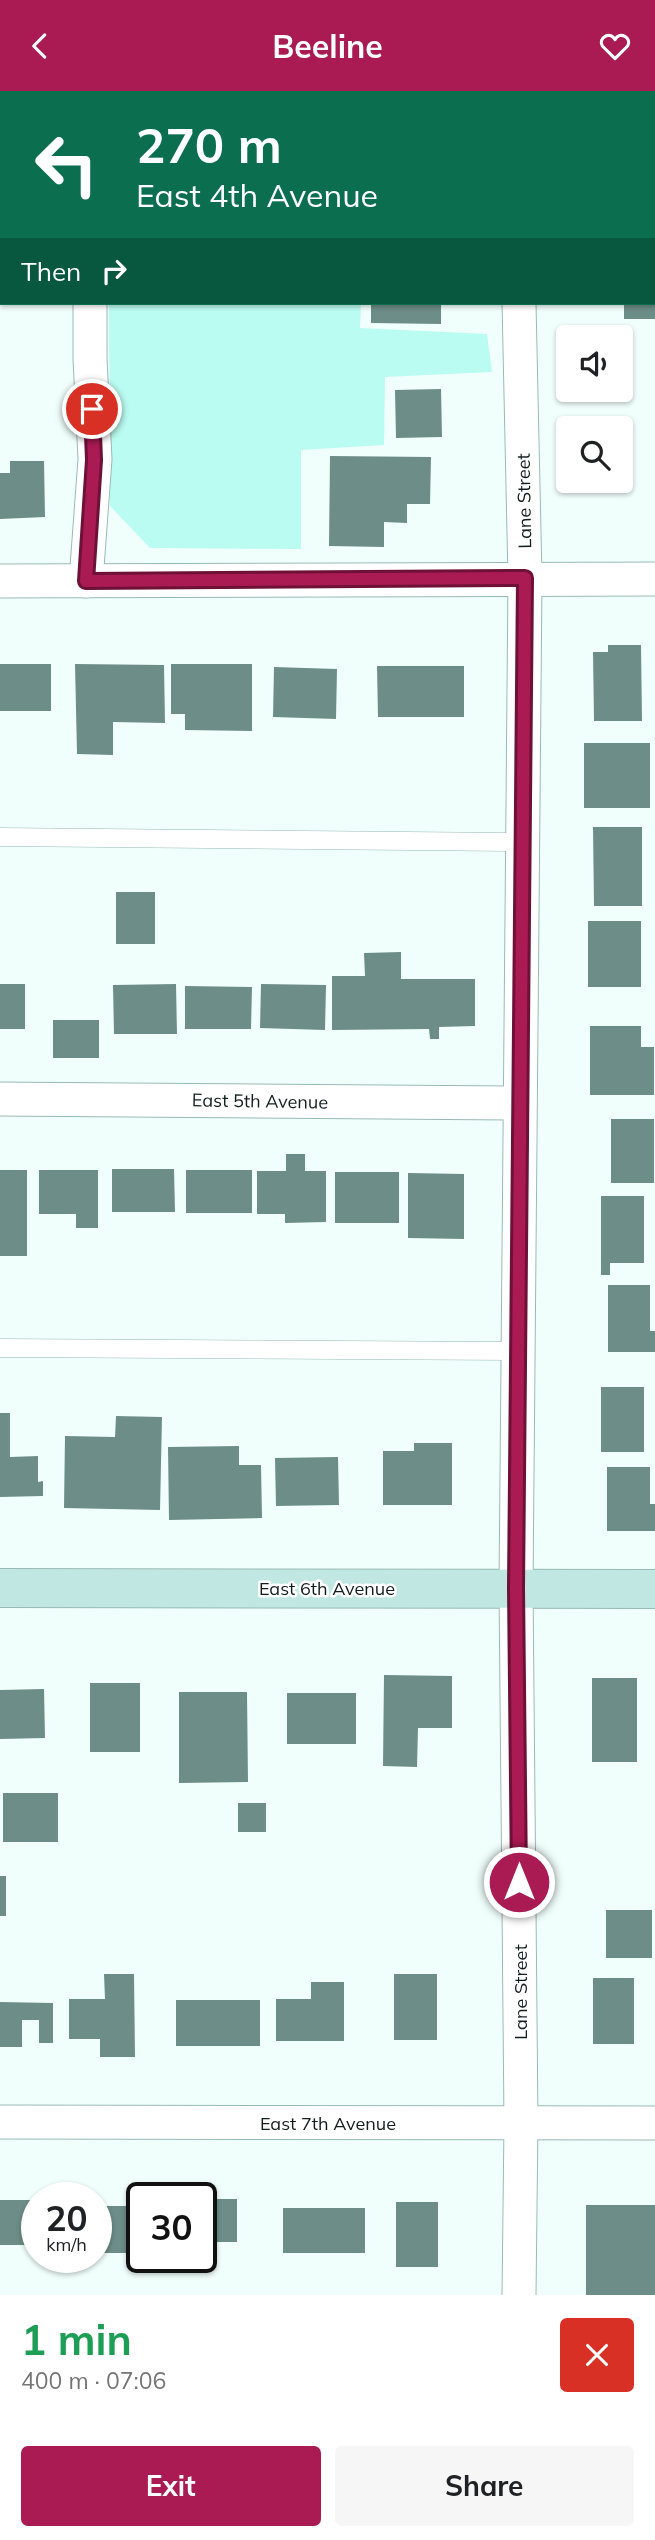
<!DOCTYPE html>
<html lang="en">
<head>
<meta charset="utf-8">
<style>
  :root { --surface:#fff; --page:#f6f6f6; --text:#202124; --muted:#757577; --accent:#aa1a53 }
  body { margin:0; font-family:Mulish,sans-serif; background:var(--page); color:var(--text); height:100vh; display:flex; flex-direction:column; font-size:26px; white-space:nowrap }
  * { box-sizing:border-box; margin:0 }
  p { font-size:23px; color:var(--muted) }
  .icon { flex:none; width:38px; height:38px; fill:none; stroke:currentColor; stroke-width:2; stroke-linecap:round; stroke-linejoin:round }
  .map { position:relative; height:2204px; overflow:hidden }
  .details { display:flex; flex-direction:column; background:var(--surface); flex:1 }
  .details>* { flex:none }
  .guide { position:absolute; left:0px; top:0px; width:656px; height:214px; box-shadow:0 2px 5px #0004; background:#0b6e4f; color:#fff; overflow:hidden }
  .controls { position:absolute; left:556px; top:234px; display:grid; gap:14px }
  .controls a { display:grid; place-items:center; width:77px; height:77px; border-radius:7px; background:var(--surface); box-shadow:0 2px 5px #0004; font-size:35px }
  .speed { position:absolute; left:21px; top:2091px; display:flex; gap:14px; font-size:35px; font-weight:700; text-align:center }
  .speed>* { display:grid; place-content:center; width:91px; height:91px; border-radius:50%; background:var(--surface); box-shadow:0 2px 5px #0004; line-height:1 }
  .speed small { font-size:18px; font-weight:400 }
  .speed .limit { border:4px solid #111; border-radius:10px; background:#fff; color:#111 }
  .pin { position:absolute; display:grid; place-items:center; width:60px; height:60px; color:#fff; margin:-30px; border:4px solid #fff; border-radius:50%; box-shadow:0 2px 7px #0007 }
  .me { position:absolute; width:77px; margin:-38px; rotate:0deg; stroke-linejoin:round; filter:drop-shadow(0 0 5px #0008) }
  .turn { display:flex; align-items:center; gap:24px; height:147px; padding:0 21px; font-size:32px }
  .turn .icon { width:91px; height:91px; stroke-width:2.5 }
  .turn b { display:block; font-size:49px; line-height:60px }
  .then { display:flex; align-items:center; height:66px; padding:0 21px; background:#0003; gap:14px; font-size:26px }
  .round { display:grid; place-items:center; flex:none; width:74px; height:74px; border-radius:7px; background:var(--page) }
  .head { display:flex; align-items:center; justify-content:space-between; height:119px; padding:0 21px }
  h1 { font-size:42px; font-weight:700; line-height:52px; color:#1e9e55 }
  .button { display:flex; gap:14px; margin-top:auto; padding:14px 21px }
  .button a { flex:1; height:80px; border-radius:7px; background:var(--accent); color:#fff; font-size:28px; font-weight:700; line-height:80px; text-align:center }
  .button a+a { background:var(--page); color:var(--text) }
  header { display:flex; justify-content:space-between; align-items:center; height:91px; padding:0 21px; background:var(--accent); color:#fff; font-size:32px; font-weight:700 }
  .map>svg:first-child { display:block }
</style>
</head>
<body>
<header><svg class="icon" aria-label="back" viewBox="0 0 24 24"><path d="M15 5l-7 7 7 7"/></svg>Beeline<svg class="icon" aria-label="heart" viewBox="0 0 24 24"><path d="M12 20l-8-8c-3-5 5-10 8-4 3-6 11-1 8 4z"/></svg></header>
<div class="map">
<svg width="655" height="2204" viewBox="0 0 655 2204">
  <rect width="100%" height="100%" fill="#f1fffc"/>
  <g fill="#bafcf1">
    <polygon points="0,0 312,0 312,2"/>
    <polygon points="109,212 361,212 360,237 487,243 492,281 385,286 384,354 301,359 301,458 150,457 110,415"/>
  </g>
  <g fill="#6d8d88">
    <polygon points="371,212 441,212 441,233 371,232"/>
    <rect x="624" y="212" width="31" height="16"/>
    <polygon points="441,298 442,346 396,347 395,299"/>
    <rect x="621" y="341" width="11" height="42"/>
    <polygon points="330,365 431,366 430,413 407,413 407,432 384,431 384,456 329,455"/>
    <polygon points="10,370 44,370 45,426 0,428 0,382 10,382"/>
    <polygon points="608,554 641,554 642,630 594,630 593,561 608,561"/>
    <rect x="0" y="573" width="51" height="47"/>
    <polygon points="75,573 164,574 165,632 113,631 113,664 77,663"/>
    <polygon points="171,573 252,573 252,640 185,639 185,623 171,623"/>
    <polygon points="377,575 464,575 464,626 378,626"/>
    <polygon points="274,576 337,578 336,628 273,626"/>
    <rect x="584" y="652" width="66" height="65"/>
    <polygon points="593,736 642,736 642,815 594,815"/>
    <rect x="116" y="801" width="39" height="52"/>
    <rect x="588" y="830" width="53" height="66"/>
    <polygon points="401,861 401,888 475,888 475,935 439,936 439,948 430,948 429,938 332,939 332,885 365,885 364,862"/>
    <rect x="0" y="893" width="25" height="45"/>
    <polygon points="176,893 177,943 114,943 113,894"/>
    <polygon points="261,893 326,894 325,939 260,937"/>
    <polygon points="185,895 252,896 251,938 185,938"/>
    <rect x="53" y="929" width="46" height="38"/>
    <polygon points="590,935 641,935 641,956 654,956 654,1004 590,1004"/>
    <rect x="611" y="1028" width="43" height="64"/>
    <polygon points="286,1063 305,1063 305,1080 326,1080 326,1131 285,1132 285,1123 257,1123 257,1080 286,1080"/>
    <polygon points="112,1078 174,1078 175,1121 112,1121"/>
    <rect x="0" y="1079" width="27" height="86"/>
    <polygon points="39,1079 98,1079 98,1137 76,1137 76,1123 39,1123"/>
    <rect x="186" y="1079" width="66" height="43"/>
    <rect x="335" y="1081" width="64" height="51"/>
    <polygon points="408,1082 464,1083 464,1148 408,1147"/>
    <polygon points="601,1105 644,1105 644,1172 610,1172 610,1184 601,1184"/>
    <polygon points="608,1194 650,1194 650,1240 655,1240 655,1261 608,1261"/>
    <rect x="601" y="1296" width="43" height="65"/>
    <polygon points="0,1322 10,1322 10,1366 38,1365 38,1391 43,1390 43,1405 0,1406"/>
    <polygon points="116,1325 162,1326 160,1419 64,1417 65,1345 115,1346"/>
    <polygon points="414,1352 452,1352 452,1414 383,1414 383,1360 414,1360"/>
    <polygon points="239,1355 239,1374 261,1374 262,1427 169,1429 168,1356"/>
    <polygon points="338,1366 339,1414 276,1415 275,1367"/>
    <polygon points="607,1376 650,1376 650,1413 655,1413 655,1440 607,1440"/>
    <polygon points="384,1584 452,1585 452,1637 418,1637 417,1676 383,1675"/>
    <rect x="592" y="1587" width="45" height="84"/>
    <rect x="90" y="1592" width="50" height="69"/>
    <polygon points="44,1598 45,1647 0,1648 0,1599"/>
    <polygon points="179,1601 247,1601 248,1691 179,1692"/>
    <rect x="287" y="1602" width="69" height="51"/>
    <rect x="3" y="1702" width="55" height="49"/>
    <rect x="238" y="1712" width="28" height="29"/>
    <rect x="0" y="1785" width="6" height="40"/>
    <rect x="606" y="1819" width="46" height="48"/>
    <polygon points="104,1883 134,1883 135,1966 100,1966 100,1948 69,1948 69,1908 105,1908"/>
    <rect x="394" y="1883" width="43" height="66"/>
    <rect x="593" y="1887" width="41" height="66"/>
    <polygon points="311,1891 344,1891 344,1950 276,1950 276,1908 311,1908"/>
    <rect x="176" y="1909" width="84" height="46"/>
    <polygon points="0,1911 53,1912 53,1952 39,1952 39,1929 22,1929 22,1956 0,1956"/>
    <rect x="201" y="2108" width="36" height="43"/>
    <rect x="0" y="2109" width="37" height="45"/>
    <rect x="396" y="2111" width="42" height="65"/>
    <rect x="586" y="2114" width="69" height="90"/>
    <rect x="96" y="2115" width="46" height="47"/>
    <rect x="283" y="2117" width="82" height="45"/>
  </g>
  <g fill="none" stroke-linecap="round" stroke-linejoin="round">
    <defs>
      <g id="lane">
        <polyline points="0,746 522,751"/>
        <polyline points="0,1257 518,1260"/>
      </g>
      <g id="street">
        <polyline points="515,0 515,2"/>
        <polyline points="654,21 655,21"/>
        <polyline points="519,212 525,487 516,1497 521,2032 519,2204"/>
        <polyline points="0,490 655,488"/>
        <polyline points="86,490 95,368 90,268 90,212"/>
        <polyline points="0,1008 520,1012"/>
        <polyline points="0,2031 655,2032"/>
      </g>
      <polyline id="secondary" points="0,1497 655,1498"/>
    </defs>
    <use href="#lane" stroke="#98bab4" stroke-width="19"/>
    <use href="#street" stroke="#98bab4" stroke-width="35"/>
    <use href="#secondary" stroke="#98bab4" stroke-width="40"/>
    <use href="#lane" stroke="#fff" stroke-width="18"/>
    <use href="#street" stroke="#fff" stroke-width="33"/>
    <use href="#secondary" stroke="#c1e7e2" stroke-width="38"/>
  </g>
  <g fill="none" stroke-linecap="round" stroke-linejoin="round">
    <defs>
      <polyline id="route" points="92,318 94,369 86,490 525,487 516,1497 519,1791"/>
    </defs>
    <use href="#route" stroke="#6e1136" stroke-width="18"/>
    <use href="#route" stroke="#aa1a53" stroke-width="12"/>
  </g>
  <g text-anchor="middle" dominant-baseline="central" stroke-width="5" stroke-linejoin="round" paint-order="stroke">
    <g font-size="18" fill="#111e1c" stroke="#fff">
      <text transform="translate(524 410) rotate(-91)">Lane Street</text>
      <text transform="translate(260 1010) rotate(1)">East 5th Avenue</text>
      <text x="327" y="1497">East 6th Avenue</text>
      <text transform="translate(520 1901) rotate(-90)">Lane Street</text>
      <text x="328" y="2032">East 7th Avenue</text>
    </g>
  </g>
</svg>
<div class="controls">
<a><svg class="icon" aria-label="sound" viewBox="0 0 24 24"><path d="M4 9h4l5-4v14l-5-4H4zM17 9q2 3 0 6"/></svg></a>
<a><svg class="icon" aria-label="search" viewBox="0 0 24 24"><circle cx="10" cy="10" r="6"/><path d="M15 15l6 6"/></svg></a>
</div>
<div class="speed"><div>20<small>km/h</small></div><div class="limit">30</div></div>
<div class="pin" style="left:92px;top:318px;background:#d93025"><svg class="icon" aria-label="arrive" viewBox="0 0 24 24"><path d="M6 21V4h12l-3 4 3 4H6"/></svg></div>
<svg class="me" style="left:519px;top:1791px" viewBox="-20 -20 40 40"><circle r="17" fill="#aa1a53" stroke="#fff" stroke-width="3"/><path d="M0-11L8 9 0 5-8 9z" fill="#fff"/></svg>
<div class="guide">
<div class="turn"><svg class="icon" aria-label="left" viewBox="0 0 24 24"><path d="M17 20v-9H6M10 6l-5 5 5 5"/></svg><div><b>270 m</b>East 4th Avenue</div></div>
<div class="then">Then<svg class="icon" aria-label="right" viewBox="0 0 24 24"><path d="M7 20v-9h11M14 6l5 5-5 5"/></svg></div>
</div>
</div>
<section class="details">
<div class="head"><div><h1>1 min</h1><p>400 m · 07:06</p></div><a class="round" style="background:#d93025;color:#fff"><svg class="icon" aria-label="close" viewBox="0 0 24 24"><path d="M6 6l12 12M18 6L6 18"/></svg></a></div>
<div class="button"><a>Exit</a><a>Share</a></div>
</section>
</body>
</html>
